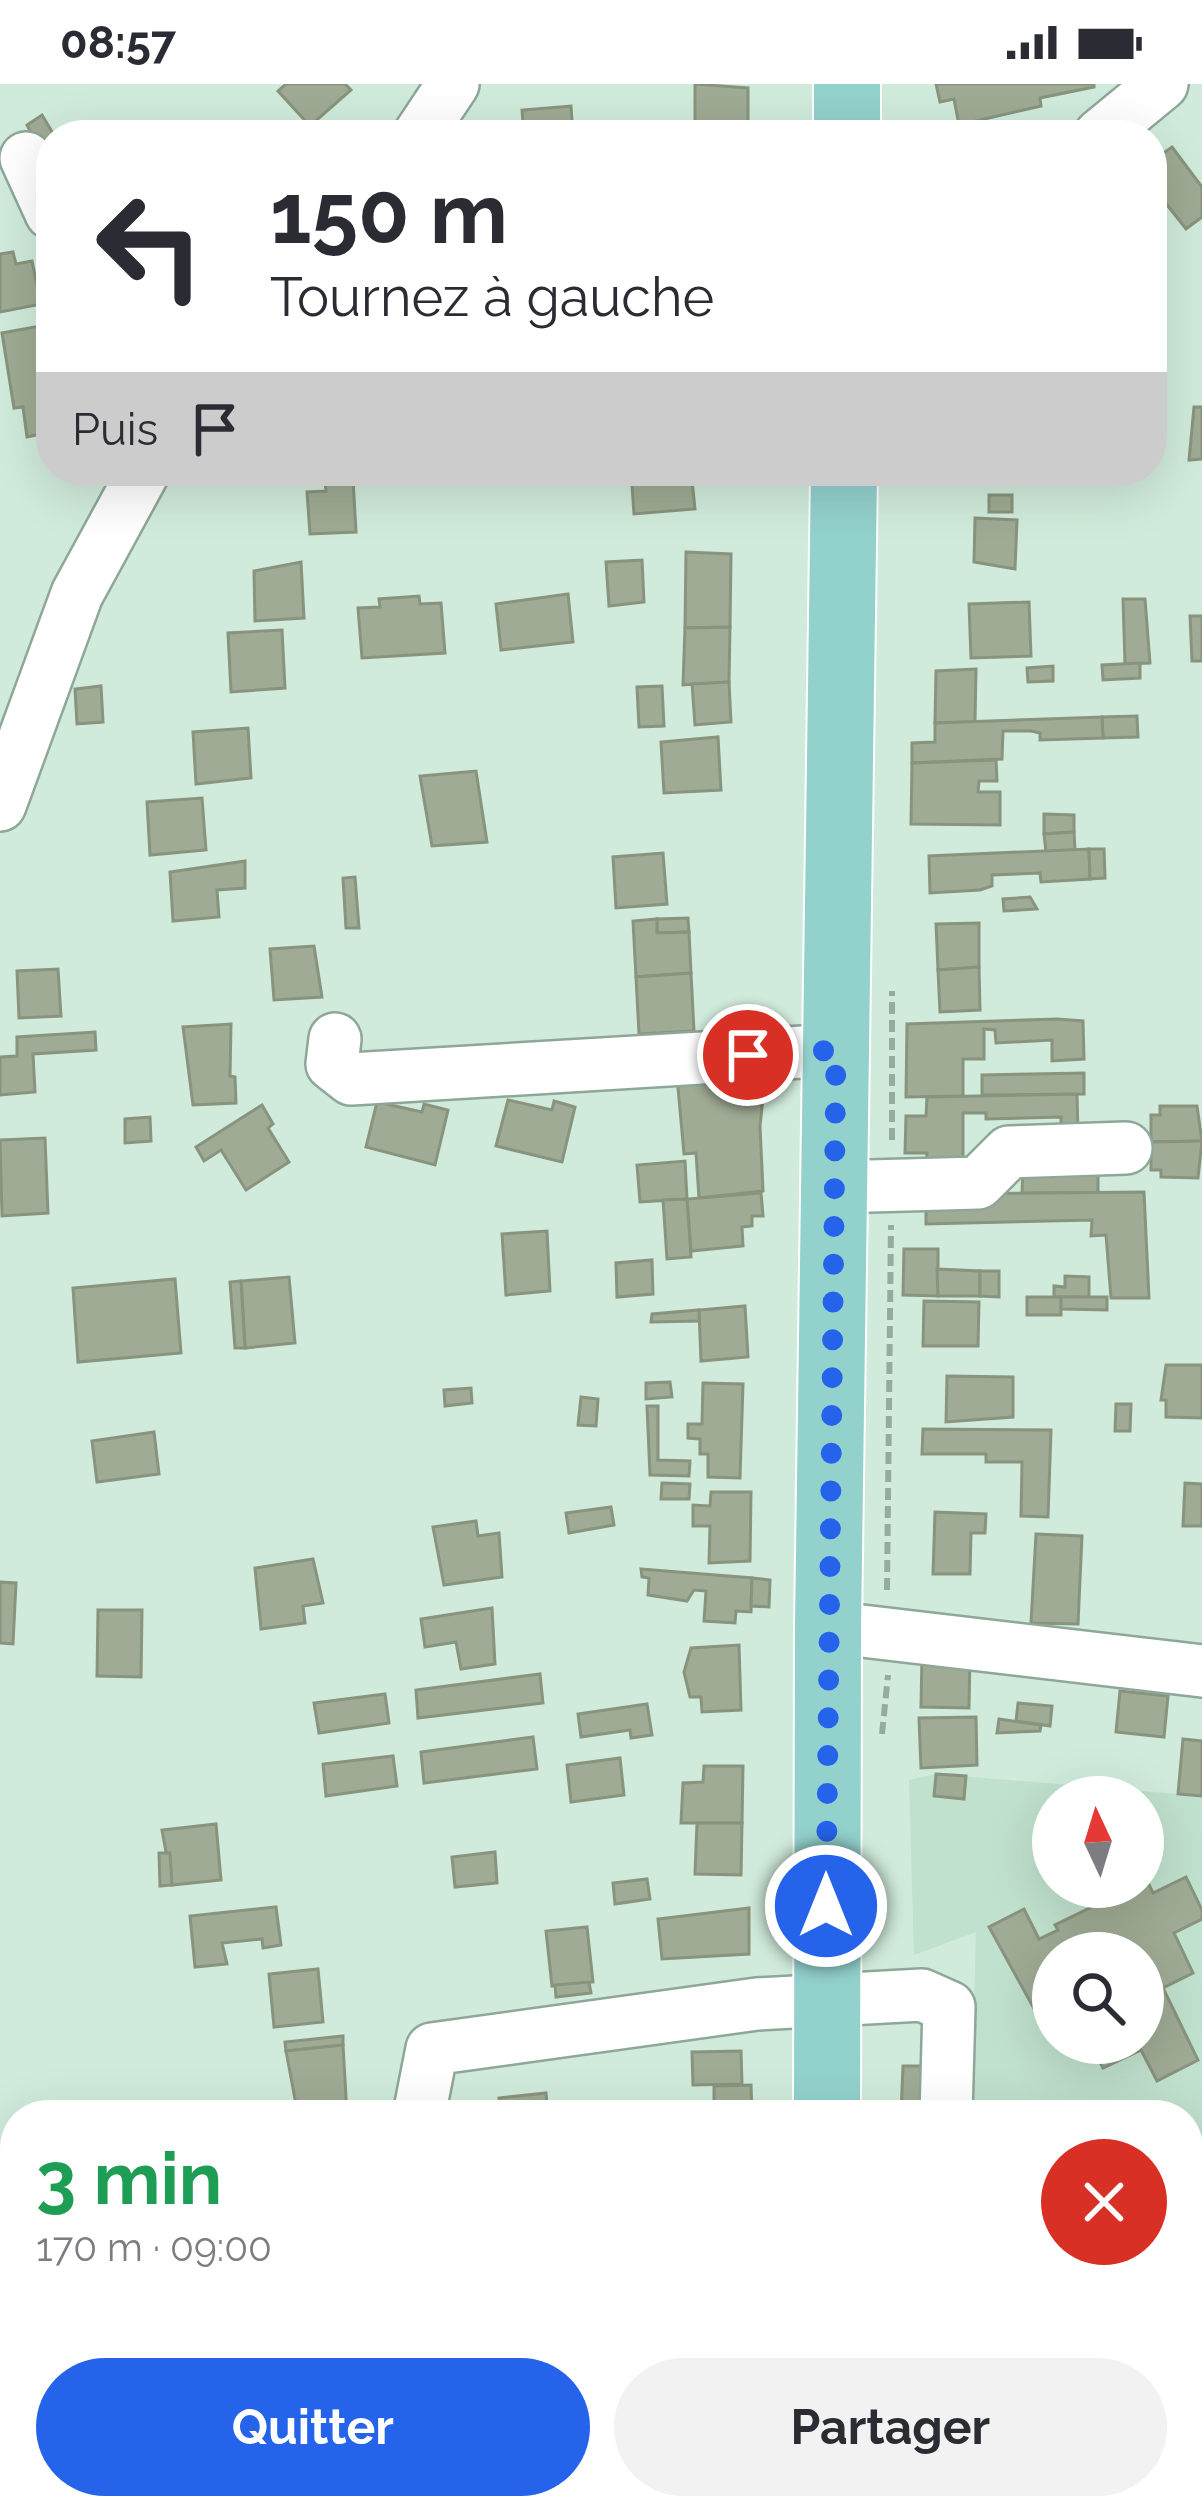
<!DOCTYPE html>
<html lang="fr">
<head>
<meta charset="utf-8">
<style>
  :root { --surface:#fff; --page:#f2f2f3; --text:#2b2b33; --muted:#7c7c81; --accent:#2563eb }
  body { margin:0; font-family:Raleway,sans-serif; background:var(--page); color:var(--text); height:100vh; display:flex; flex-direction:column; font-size:45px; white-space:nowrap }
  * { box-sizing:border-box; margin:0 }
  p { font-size:39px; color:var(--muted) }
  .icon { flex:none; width:66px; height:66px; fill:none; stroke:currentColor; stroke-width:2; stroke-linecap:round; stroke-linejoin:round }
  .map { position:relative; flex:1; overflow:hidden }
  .drawer { position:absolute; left:0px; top:2016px; width:1203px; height:420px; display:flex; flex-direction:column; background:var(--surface); border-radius:48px 48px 0 0; box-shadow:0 12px 48px #0002 }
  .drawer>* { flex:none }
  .banner { position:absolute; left:36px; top:36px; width:1131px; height:366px; border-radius:48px; box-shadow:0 12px 48px #0002; background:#fff; color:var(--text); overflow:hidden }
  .needle { width:78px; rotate:356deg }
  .controls { position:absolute; left:1032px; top:1692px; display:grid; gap:24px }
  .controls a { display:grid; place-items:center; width:132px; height:132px; border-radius:50%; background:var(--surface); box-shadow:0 12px 48px #0002; font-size:60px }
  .pin { position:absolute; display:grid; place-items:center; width:102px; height:102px; color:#fff; margin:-51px; border:6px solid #fff; border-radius:50%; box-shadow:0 3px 12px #0007 }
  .me { position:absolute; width:132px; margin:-66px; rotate:0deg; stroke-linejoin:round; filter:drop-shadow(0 0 9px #0008) }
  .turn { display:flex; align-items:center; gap:42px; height:252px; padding:0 36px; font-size:54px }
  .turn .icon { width:156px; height:156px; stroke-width:2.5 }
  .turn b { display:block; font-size:84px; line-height:102px }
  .then { display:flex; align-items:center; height:114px; padding:0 36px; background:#0003; gap:24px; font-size:45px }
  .round { display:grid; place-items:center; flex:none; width:126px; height:126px; border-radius:63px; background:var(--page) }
  .head { display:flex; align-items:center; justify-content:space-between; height:204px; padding:0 36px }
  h1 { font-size:72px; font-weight:700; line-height:90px; color:#1e9e55 }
  .primary-button { display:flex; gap:24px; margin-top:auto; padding:24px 36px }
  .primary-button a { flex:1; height:138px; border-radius:72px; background:var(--accent); color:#fff; font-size:48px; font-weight:700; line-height:138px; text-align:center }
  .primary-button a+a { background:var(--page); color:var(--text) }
  .status { display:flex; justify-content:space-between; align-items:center; height:84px; padding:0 60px; background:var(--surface); direction:ltr }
  .status svg { height:33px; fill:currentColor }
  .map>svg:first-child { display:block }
</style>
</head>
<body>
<div class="status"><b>08:57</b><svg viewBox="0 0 49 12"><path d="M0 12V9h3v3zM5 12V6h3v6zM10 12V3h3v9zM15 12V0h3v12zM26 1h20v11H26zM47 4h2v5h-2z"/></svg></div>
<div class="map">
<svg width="1202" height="2436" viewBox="0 0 1202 2436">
  <rect width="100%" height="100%" fill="#d0ebdb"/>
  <path fill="#c0e1cd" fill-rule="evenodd" d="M 936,1690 L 1202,1712 L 1202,2307 L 1188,2306 L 1188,2031 L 971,2031 L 976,1848 L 914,1871 L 909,1696 ZM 1053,1713 L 1143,1713 L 1143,1803 L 1053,1803 ZM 1053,1869 L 1143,1869 L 1143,1959 L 1053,1959 Z"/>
  <g fill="#9fab94" stroke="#88947d" stroke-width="3">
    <polygon points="286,0 345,0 351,6 310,42 278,7"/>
    <polygon points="695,0 748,4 748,45 695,45"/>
    <polygon points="936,0 1094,0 1094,3 1040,14 1041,22 959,41 954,15 940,18"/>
    <polygon points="571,22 573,51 524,51 522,26"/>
    <polygon points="42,31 54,51 43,71 27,41"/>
    <polygon points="1172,63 1202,103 1202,133 1186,145 1164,117 1152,125 1152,77"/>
    <polygon points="13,168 16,180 32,177 41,220 0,228 0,170"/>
    <polygon points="51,240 51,348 27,353 23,323 14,324 2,249"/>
    <polygon points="1194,323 1202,323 1202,375 1189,376"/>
    <polygon points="631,387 691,387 695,425 634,430"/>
    <polygon points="353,395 356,448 310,450 307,408 326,407 325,398"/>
    <rect x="989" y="411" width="23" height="17"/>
    <polygon points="975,434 1017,436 1015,485 974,478"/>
    <polygon points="686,468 731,470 730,543 685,544"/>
    <polygon points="642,476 644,518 609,522 606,478"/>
    <polygon points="301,478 304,534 255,537 254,487"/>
    <polygon points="568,510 573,558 501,566 496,520"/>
    <polygon points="419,512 420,520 441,519 445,569 362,574 358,524 380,523 379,515"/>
    <polygon points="1123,515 1145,515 1150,579 1125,580"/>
    <polygon points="1029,518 1031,572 971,574 969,520"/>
    <polygon points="1190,532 1202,532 1202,577 1192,577"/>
    <polygon points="730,543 729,598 683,601 685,544"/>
    <polygon points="282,546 285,604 231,608 228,549"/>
    <polygon points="1140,579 1140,594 1103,596 1102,581"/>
    <polygon points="1053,582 1053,597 1028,598 1027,584"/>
    <polygon points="976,585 975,638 935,639 936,587"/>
    <polygon points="729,598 731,638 695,641 692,600"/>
    <polygon points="101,602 103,638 77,640 75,605"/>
    <polygon points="662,602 664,642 639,643 637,603"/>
    <polygon points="1137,632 1138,653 1103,654 1102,633"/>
    <polygon points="1102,633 1103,654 1040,656 1040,649 1031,647 1003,647 1002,675 912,679 912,659 935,658 935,639"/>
    <polygon points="248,644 251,694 196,700 193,648"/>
    <polygon points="718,653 721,706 664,709 661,658"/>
    <polygon points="996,676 997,697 979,697 978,708 1000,708 1000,741 911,740 912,679"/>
    <polygon points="476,687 487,758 432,762 420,692"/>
    <polygon points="202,714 206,766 150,771 147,718"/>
    <polygon points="1044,730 1074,731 1074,748 1044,750"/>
    <polygon points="1074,748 1075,766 1046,768 1044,750"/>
    <polygon points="1089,765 1090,795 1041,798 1040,789 992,791 992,802 980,806 930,809 929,772"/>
    <polygon points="1089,765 1104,765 1105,794 1090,795"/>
    <polygon points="663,769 667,820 616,824 613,773"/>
    <polygon points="245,777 245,804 217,806 219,833 173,837 170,788"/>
    <polygon points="355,793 359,844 346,844 343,794"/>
    <polygon points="1030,813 1037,825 1004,827 1003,815"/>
    <polygon points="688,834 689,848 657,849 657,835"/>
    <polygon points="657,835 657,849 689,848 691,889 636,893 633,837"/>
    <polygon points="979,839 979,883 938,886 936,840"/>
    <polygon points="314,862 322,913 274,916 270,865"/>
    <polygon points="979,883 980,926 940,928 938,886"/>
    <polygon points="58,885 61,932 19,934 17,887"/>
    <polygon points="691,889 694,947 639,950 636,893"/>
    <polygon points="1057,935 1083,937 1084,975 1052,977 1052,956 996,959 995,946 984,945 984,975 963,975 963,1012 906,1013 907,940"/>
    <polygon points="231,940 230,992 235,993 236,1019 193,1021 183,943"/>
    <polygon points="95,948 96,966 33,970 35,1008 0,1011 0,973 17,972 17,953"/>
    <polygon points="766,986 760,1042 763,1107 699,1114 696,1069 684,1070 677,993"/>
    <polygon points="1084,989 1084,1010 982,1011 982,991"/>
    <polygon points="1077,1010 1078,1051 1061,1052 1061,1033 986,1035 986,1029 963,1029 963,1083 926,1084 927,1069 905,1069 906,1032 926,1032 927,1013"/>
    <polygon points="508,1016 552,1026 554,1017 575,1023 562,1078 496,1062"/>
    <polygon points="377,1018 422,1028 424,1020 448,1026 435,1081 366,1063"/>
    <polygon points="262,1021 273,1040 268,1044 289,1078 246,1106 221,1066 204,1077 196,1063"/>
    <polygon points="1160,1022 1197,1022 1202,1057 1151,1058 1151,1031 1160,1031"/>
    <polygon points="150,1033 151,1057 125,1059 125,1035"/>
    <polygon points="45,1054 48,1129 2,1132 0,1056"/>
    <polygon points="1202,1057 1198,1094 1161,1093 1161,1086 1151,1086 1151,1058"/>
    <polygon points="685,1077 687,1115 640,1118 637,1081"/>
    <polygon points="1023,1080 1098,1080 1098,1109 1022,1109"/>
    <polygon points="1144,1108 1149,1214 1111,1214 1106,1151 1091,1152 1092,1136 926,1140 926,1110"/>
    <polygon points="761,1109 763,1132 752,1132 752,1142 742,1143 743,1162 691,1167 687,1115"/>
    <polygon points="687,1115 691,1173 667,1175 663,1116"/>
    <polygon points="547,1147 550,1207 506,1211 502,1150"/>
    <polygon points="904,1165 938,1165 938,1212 903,1211"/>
    <polygon points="652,1176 653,1210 617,1213 616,1179"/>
    <polygon points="937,1185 980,1187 980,1212 938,1212"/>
    <polygon points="980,1187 999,1187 999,1213 980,1212"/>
    <polygon points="1065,1192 1089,1193 1089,1213 1054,1213 1054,1202 1065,1203"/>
    <polygon points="289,1193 295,1259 245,1264 241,1197"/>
    <polygon points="175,1195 181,1269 78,1278 73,1204"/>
    <polygon points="241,1197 245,1264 235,1264 230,1198"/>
    <rect x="1027" y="1213" width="34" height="18"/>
    <polygon points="1061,1213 1107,1213 1107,1226 1061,1225"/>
    <polygon points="924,1217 979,1218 978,1262 923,1262"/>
    <polygon points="745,1222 748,1273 701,1277 699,1226"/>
    <polygon points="699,1226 699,1237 651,1238 652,1230"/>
    <polygon points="1166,1281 1202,1281 1202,1334 1166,1333 1166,1316 1161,1316"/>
    <polygon points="947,1292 1013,1293 1013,1333 946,1338"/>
    <polygon points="670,1298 672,1313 646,1315 646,1299"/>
    <polygon points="703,1299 743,1300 740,1394 708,1393 708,1370 700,1370 700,1355 688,1354 688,1340 702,1340"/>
    <polygon points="471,1304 472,1319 445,1322 444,1306"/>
    <polygon points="581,1313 598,1315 596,1342 578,1341"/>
    <polygon points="1116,1320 1131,1320 1130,1347 1115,1347"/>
    <polygon points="647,1322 658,1322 658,1376 690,1377 689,1392 650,1391"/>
    <polygon points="923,1345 1051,1346 1048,1433 1021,1432 1022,1378 986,1378 986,1370 922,1370"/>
    <polygon points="154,1348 159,1390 97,1398 92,1357"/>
    <polygon points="662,1399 690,1400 689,1415 661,1415"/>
    <polygon points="1185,1399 1202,1400 1202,1442 1183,1442"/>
    <polygon points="711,1408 751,1408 750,1477 709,1479 710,1442 693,1442 693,1421 710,1422"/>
    <polygon points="611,1423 614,1441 569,1449 566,1429"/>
    <polygon points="935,1428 986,1430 985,1449 971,1449 970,1490 933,1490"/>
    <polygon points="476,1437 478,1452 499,1449 502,1493 444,1501 433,1443"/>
    <polygon points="1036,1450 1082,1452 1078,1540 1031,1539"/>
    <polygon points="313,1475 323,1519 303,1522 305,1539 261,1545 255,1484"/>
    <polygon points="641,1485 752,1494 751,1528 736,1527 735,1539 704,1537 706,1507 694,1506 687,1517 648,1511 649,1494 642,1493"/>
    <polygon points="752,1494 770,1496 769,1523 751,1522"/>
    <polygon points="0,1498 16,1499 13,1560 0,1559"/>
    <polygon points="492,1524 495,1580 461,1585 456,1558 425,1563 421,1535"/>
    <polygon points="98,1526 142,1526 141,1593 97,1592"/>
    <polygon points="739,1561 741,1626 702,1628 701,1613 690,1613 684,1588 691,1564"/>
    <polygon points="922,1569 970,1571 969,1624 921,1623"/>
    <polygon points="540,1590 543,1619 418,1634 416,1606"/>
    <polygon points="1120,1607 1168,1612 1164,1653 1116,1648"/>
    <polygon points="385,1610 389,1639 319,1649 314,1619"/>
    <polygon points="1018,1619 1052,1622 1050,1642 1016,1637"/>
    <polygon points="647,1620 652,1651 631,1654 630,1646 581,1653 578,1630"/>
    <polygon points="976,1633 977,1681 921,1684 919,1634"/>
    <polygon points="999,1635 1041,1641 1040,1647 997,1649"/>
    <polygon points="533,1653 537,1685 424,1699 421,1668"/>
    <polygon points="1183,1655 1202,1657 1202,1712 1178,1710"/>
    <polygon points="393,1672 397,1702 326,1712 323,1680"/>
    <polygon points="620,1674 624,1711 571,1718 567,1681"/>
    <polygon points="704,1682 743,1682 742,1739 681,1739 683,1699 703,1698"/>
    <polygon points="936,1690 966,1692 964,1715 934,1712"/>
    <polygon points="697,1739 742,1739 741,1791 695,1790"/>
    <polygon points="216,1740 221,1796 172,1801 162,1746"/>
    <polygon points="495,1768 497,1799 455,1803 452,1773"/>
    <polygon points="159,1769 170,1769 172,1801 160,1802"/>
    <polygon points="1143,1788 1153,1809 1186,1793 1202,1826 1202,1835 1174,1849 1193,1889 1163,1904 1198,1976 1157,1997 1141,1966 1103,1984 1090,1959 1143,1959 1143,1869 1053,1869 1053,1922 1037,1930 989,1843 1024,1825 1039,1855 1058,1846 1055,1841 1106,1816 1099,1803 1143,1803"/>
    <polygon points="647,1795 650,1815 615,1820 613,1799"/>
    <polygon points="276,1823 281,1861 263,1864 262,1855 222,1859 227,1880 195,1883 190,1832"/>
    <polygon points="749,1824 749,1870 662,1875 658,1835"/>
    <polygon points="587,1843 593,1898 552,1902 546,1847"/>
    <polygon points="318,1885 323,1938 274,1943 269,1890"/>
    <polygon points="589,1898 591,1909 556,1913 555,1901"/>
    <polygon points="343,1952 343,1961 286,1967 285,1958"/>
    <polygon points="343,1961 347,2031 298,2031 286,1967"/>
    <polygon points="741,1967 742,2000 693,2001 692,1968"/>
    <polygon points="903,1982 926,1982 924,2031 901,2030"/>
    <polygon points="751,2001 752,2031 714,2031 714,2002"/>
    <polygon points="546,2009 548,2031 501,2031 499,2014"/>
    <polygon points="0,2236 15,2236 13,2295 0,2295"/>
    <polygon points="1188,2334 1202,2336 1202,2368 1188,2366"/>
    <polygon points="3,2402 15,2403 15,2421 47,2421 46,2436 6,2436"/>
    <polygon points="681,2421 726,2421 726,2430 681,2428"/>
    <polygon points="915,2421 973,2421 973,2435 915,2436"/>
    <polygon points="1029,2422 1070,2425 1069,2436 1027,2436"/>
  </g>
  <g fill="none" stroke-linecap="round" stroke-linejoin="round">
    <defs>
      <g id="minor">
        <polyline points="419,51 453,0"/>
        <polyline points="1100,51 1162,0"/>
        <polyline points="26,74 51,129"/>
        <polyline points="0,721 77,510 144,387"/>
        <polyline points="335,955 332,980 351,995 836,966"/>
        <polyline points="834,1103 978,1099 1009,1068 1126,1064"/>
        <polyline points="828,1543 1202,1587"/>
        <polyline points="419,2031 432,1965 757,1920 922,1911 949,1923 946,2031"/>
        <polyline points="1088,2425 1088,2421"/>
      </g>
      <g id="major">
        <polyline points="847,51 847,0"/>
        <polyline points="827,2031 828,1543 844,387"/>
        <polyline points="824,2436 825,2421"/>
      </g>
    </defs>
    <use href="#minor" stroke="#8ea798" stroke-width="56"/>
    <use href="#major" stroke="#fff" stroke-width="70"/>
    <g stroke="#95ab9e" stroke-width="6" stroke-dasharray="12 6" stroke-linecap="butt">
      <polyline points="892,1056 892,907"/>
      <polyline points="887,1506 891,1141"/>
      <polyline points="882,1650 888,1591"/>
    </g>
    <use href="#minor" stroke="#fff" stroke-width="51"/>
    <use href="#major" stroke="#93d1cd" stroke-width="66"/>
  </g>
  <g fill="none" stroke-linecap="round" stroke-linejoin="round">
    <polyline stroke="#2563eb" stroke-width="21" stroke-dasharray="0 37.8" points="748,971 836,966 826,1822"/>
  </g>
</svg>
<div class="controls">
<a><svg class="needle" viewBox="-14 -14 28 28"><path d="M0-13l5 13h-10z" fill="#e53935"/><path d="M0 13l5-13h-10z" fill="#7c7c81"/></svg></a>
<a><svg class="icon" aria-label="search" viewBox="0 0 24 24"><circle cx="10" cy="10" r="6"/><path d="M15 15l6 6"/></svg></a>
</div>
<div class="pin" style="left:748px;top:971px;background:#d93025"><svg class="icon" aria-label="arrive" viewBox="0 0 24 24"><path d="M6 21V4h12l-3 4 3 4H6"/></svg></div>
<svg class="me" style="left:826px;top:1822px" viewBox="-20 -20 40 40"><circle r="17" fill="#2563eb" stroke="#fff" stroke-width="3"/><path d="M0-11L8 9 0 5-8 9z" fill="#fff"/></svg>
<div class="banner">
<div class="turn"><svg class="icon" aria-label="left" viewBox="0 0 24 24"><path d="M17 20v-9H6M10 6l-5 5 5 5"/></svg><div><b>150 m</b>Tournez à gauche</div></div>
<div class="then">Puis<svg class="icon" aria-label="arrive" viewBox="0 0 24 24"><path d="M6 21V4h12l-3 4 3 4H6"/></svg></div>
</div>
<section class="drawer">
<div class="head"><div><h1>3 min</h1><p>170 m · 09:00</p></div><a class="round" style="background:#d93025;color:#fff"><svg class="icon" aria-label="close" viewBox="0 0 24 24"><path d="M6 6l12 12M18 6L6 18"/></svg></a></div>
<div class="primary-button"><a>Quitter</a><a>Partager</a></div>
</section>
</div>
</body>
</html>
